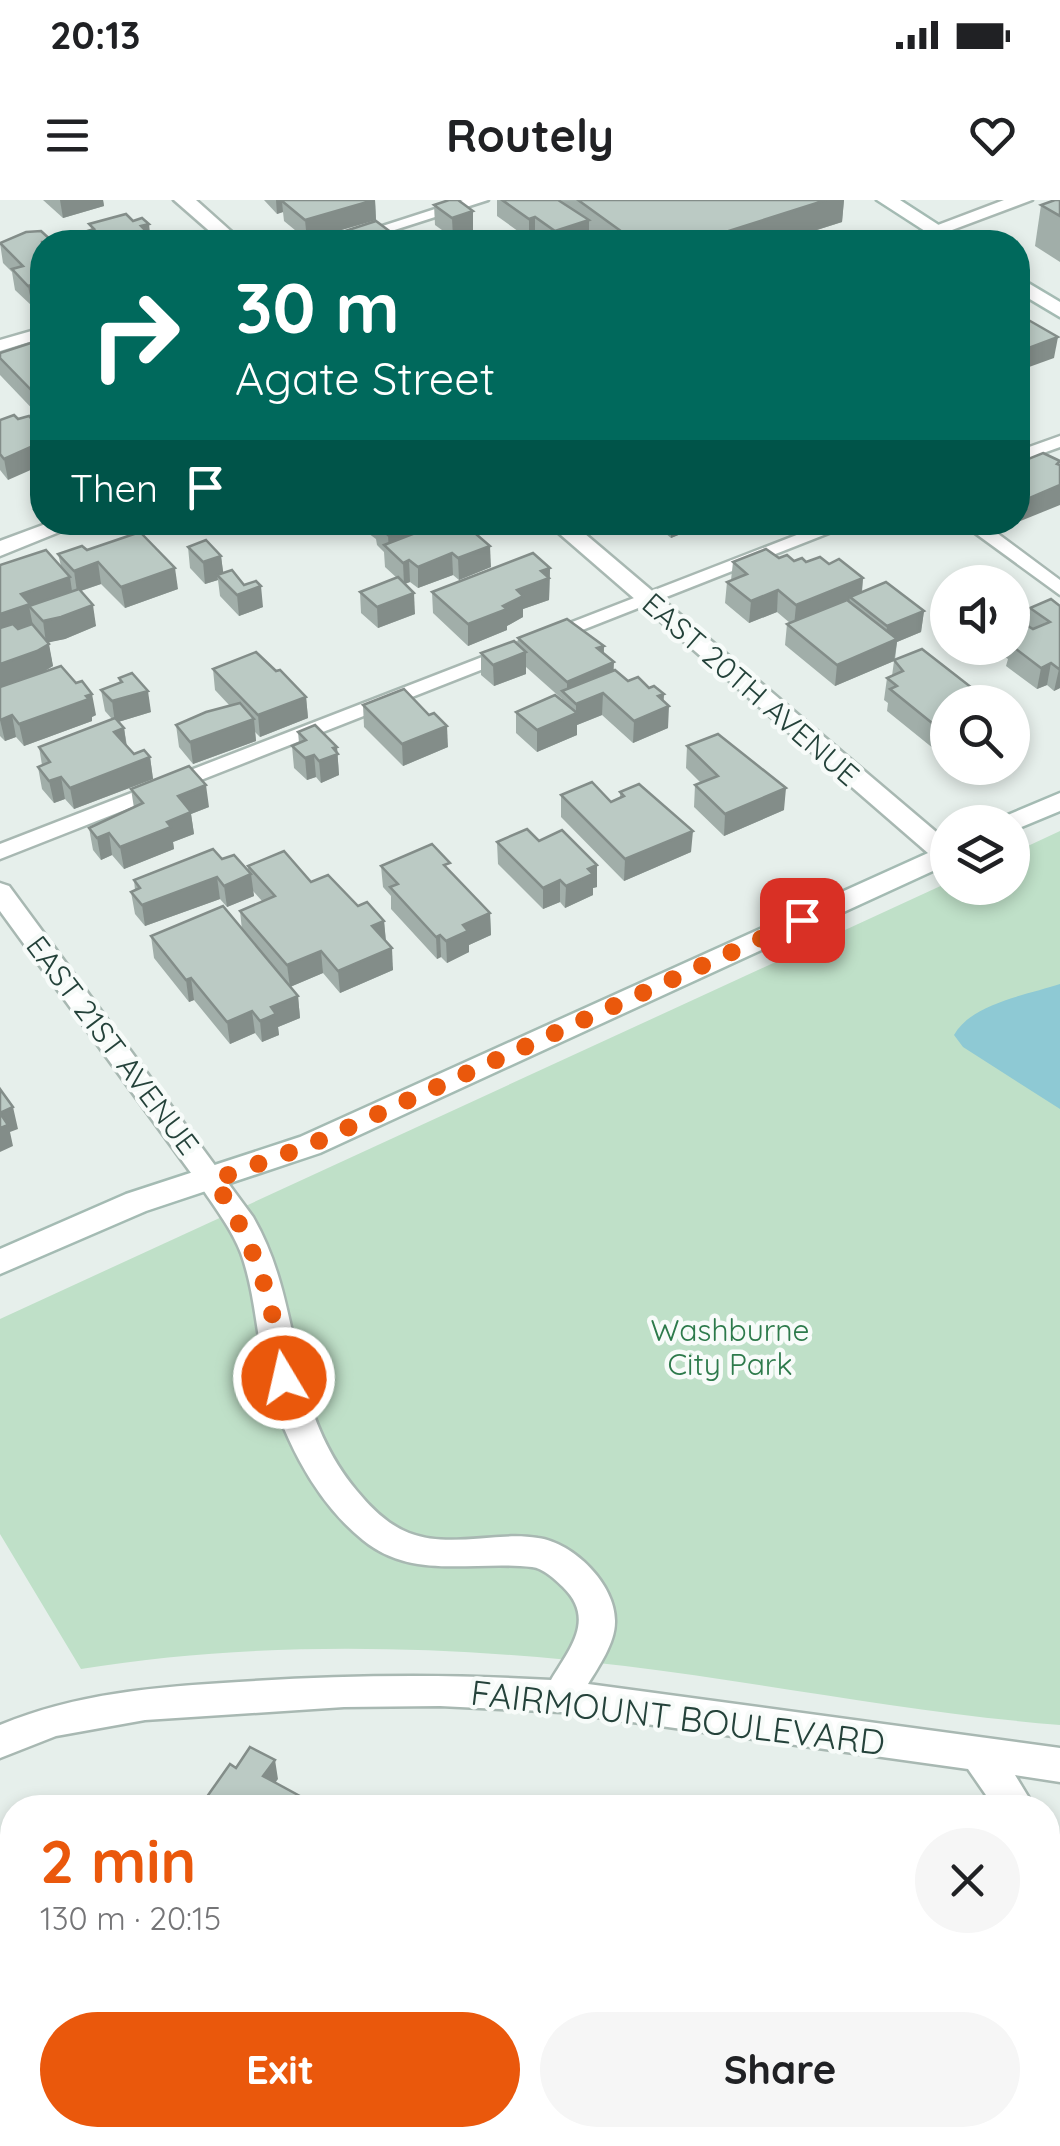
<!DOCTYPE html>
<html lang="en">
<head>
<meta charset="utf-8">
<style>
  :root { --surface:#fff; --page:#f6f6f6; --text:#202124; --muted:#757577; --accent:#ea580c }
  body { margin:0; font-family:Quicksand,sans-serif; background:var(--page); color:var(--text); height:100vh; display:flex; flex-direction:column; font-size:38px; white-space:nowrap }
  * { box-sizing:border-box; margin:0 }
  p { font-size:32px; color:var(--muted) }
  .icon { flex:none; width:55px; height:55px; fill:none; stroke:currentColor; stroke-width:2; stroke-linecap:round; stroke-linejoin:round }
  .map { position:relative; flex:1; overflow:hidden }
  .panel { position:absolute; left:0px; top:1595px; width:1060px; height:352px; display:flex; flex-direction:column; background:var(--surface); border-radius:40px 40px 0 0; box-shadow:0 5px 15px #0003 }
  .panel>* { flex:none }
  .hud { position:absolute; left:30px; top:30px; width:1000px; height:305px; border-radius:40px; box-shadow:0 5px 15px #0003; background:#00695c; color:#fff; overflow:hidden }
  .buttons { position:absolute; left:930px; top:365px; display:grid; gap:20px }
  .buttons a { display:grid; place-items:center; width:100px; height:100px; border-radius:50%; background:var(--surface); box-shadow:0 5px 15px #0003; font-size:50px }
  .pin { position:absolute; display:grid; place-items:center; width:85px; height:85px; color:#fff; margin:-42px; border-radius:20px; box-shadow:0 5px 15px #0006 }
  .me { position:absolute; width:110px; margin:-55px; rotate:351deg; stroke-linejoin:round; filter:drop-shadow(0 0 8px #0008) }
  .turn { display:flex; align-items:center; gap:35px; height:210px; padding:0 40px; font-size:45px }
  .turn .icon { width:130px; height:130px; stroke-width:2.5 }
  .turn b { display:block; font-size:70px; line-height:85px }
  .then { display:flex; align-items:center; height:95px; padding:0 40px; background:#0003; gap:20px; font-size:38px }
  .round { display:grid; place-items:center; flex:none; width:105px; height:105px; border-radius:52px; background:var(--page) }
  .head { display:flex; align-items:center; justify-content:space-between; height:170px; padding:0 40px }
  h1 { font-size:60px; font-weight:800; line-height:75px; color:var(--accent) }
  .action { display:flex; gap:20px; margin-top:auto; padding:20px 40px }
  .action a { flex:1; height:115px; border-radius:60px; background:var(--accent); color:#fff; font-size:40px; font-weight:800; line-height:115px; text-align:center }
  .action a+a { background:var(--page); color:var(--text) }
  .status { display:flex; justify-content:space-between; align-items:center; height:70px; padding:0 50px; background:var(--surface); direction:ltr }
  .status svg { height:28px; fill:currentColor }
  header { display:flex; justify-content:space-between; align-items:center; height:130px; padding:0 40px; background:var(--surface); font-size:45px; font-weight:800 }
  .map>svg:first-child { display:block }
</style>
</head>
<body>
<div class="status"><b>20:13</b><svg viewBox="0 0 49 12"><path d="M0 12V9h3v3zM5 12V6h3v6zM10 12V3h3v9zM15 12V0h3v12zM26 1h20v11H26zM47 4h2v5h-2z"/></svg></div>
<header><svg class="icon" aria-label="menu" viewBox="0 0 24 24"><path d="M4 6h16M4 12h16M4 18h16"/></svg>Routely<svg class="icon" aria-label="heart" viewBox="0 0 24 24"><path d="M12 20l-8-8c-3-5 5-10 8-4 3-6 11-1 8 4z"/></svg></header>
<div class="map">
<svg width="1060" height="1946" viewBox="0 0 1060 1946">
  <rect width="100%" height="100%" fill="#e6efeb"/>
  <path fill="#bfe0c8" d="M 1060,631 L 1060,1525 C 914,1513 770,1484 625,1466 C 445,1445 259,1440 81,1469 L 0,1334 L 0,1119 L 947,683 L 948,688 L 1012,688 L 1013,653 Z"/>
  <path fill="#8ec9d4" d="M 1060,784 L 1060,909 L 963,847 L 954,835 C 972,803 1027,795 1060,784 Z"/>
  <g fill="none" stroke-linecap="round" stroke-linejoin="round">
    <defs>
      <g id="lane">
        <polygon points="463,0 488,0 357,42 333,42"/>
        <polygon points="42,128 42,138 0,151 0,140"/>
        <polygon points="1060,236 1060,247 1018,262 1018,251"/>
        <polygon points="830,322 857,322 0,659 0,644"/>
        <polygon points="960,322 982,322 1060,380 1060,395"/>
      </g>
      <g id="street">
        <polygon points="174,0 196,0 243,42 222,42"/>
        <polygon points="1004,0 1032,0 920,42 893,42"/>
        <polygon points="51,322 84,322 0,356 0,341"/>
        <polygon points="546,322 571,322 948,642 948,662 936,660"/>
        <path d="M 0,683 L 9,686 L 253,1017 C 305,1107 284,1203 357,1291 C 371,1308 388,1325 409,1333 C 451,1349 496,1331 538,1338 C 574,1343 616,1385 615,1422 C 615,1443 599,1466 588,1484 L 1060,1548 L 1060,1582 L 1015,1575 L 1035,1608 L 995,1608 L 968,1569 L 561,1512 L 440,1506 L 344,1507 L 145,1520 L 56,1536 L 0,1558 L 0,1525 C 77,1493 156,1487 239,1482 C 344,1475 446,1474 551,1480 C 570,1448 596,1419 563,1387 C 555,1379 543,1368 532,1367 C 474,1360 413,1381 363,1340 C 312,1299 278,1228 264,1165 C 256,1128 254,1089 241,1053 C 232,1030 216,1009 202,988 L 0,711 Z"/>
        <polygon points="1048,1634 1060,1638 1060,1687 1048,1682"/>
      </g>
      <g id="secondary">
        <polygon points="877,0 900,0 965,42 942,42"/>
        <polygon points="1018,77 1060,102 1060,117 1018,92"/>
        <polygon points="1060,593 1060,611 1012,631 1012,622 999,622 1003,617"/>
        <polygon points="948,644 948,664 320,953 146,1011 0,1074 0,1049 126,994 300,937"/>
      </g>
    </defs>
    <use href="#lane" stroke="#a8b8b2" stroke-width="5"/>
    <use href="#street" stroke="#a8b8b2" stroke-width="5"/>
    <use href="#secondary" stroke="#a4bbb3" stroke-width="5"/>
    <use href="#lane" fill="#fff" fill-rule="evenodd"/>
    <use href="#street" fill="#fff" fill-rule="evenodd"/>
    <use href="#secondary" fill="#fff" fill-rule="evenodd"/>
  </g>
  <g fill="#a1aea9">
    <polygon points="43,0 103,0 104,6 63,18"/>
    <polygon points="264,0 375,0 376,20 307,40 284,21 283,12 277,14"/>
    <polygon points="497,0 844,0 842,22 779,42 597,42 589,36 589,39 594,42 543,42 535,37 529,39 497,16"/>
    <polygon points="1060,0 1060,62 1035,46 1041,5"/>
    <polygon points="434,5 473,11 473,31 453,38 435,25"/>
    <polygon points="42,42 42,103 32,106 15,90 12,72 3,63 0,43"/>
    <polygon points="42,147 42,219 0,175 0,153"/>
    <polygon points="18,219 8,280 0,270 0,220"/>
    <polygon points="353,322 462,322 491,367 459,380 453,375 418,388 410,382 405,384 415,414 378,428 361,413 360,392 397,378 385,367 384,352 377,345 376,339"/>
    <polygon points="652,322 710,322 671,338"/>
    <polygon points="188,347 221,356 223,373 244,385 263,407 239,416 220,396 218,380 205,384 190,368"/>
    <polygon points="87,350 178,389 125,408 101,384 81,391 96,426 65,439 48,442 53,466 42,473 96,515 92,517 92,521 24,546 16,537 5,541 0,536 0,365 61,366 58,354"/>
    <polygon points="779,358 794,361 829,364 863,378 862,393 924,411 921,432 897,442 895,460 990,502 934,549 887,511 888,503 884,500 887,478 892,476 894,461 835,486 785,445 787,424 790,423 777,412 749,423 725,403 727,382 731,380 733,362"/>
    <polygon points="550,368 549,400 523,409 523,417 507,426 507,430 468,446 433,413 432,392"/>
    <polygon points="1060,406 1060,488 1054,491 1047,485 1037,489 1006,466 1008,459 1002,455 1003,448 1012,448 1012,431 1027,425 1030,408"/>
    <polygon points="518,438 604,446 604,453 614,470 628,481 664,494 663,501 668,528 633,543 602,515 577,525 577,535 537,552 516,533 516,512 562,499 526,467 526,474 494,486 481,475 481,453 518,445"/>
    <polygon points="213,469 276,471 306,497 308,518 260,537 255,532 256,541 193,564 179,547 176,525 230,506 215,490"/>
    <polygon points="119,478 151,512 118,522 124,528 127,546 134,554 150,557 153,579 74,609 65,599 54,603 42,589 38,567 42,565 39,547 112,519 105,511 101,490 120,483"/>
    <polygon points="363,505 429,515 448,547 403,566 364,527"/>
    <polygon points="298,532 337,547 339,575 321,583 316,577 307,580 294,568 292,546 299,543"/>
    <polygon points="687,546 784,610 724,636 694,607 695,585 701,583 686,568"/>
    <polygon points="131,589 209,607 191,614 194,634 173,642 174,649 124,669 112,655 101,660 93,650 89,628 134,608"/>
    <polygon points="620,592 691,652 624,681 561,617 561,595 611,602 620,598"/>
    <polygon points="539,641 597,665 597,687 593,688 593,695 565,708 560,702 543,709 498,664 497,642"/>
    <polygon points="222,659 248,671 248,666 311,682 384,721 386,741 393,770 340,793 323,773 290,787 298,796 300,818 278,827 279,835 262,842 255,833 230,844 194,800 189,802 154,758 151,736 242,730 240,711 262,701 253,691 254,696 227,707 220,699 145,726 135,714 131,692 135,690 134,680"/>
    <polygon points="381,666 450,671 490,713 491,735 469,745 469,752 447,763 441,757 437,759 391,709 391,696 383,687"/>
    <polygon points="602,1935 663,1935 654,1946 616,1946"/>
    <polygon points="708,1935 761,1935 753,1946 722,1946"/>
  </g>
  <g fill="#838d89">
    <polygon points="60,0 103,0 104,6 63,18"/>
    <polygon points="276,0 323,0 282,1 283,12 277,14"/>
    <polygon points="375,0 376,20 307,40 305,20"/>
    <polygon points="826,0 844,0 842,22 779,42 694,42"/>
    <polygon points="473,11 473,31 453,38 452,18"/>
    <polygon points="535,17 535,37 529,39 529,19"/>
    <polygon points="589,20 589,41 582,42 555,42 555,31"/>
    <polygon points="149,24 151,42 103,42 141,26"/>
    <polygon points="42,82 42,103 32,106 28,86"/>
    <polygon points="1058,137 1054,158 1018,171 1018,152"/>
    <polygon points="42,242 42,265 8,280 4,259"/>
    <polygon points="1060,285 1060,305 1018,322 1018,303"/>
    <polygon points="423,322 461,322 389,350 388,335"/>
    <polygon points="671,322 710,322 671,338"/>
    <polygon points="490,346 491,367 459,380 458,358"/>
    <polygon points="452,353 453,375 418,388 418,367"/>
    <polygon points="221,356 224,378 217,375 218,380 205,384 203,362"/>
    <polygon points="409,360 410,382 404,384 403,363"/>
    <polygon points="98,362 101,384 77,392 74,371"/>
    <polygon points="175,368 178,389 125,408 121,387"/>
    <polygon points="550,368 549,400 523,409 523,417 507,426 507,430 468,446 468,424 503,406 517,390 541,371"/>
    <polygon points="70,377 73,398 29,406 33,426 0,436 0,414 21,394"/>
    <polygon points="863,378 861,399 850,397 849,404 794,426 796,405"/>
    <polygon points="261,386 263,407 239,416 237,395"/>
    <polygon points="778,390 777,412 749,423 751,401"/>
    <polygon points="414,393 415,414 378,428 377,407"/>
    <polygon points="93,405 96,426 65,439 46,443 43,421"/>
    <polygon points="924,411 921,432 897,442 894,461 835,486 837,465 885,445 887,426"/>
    <polygon points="49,444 53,466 41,473 0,487 0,464"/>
    <polygon points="604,446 603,467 614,462 613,484 567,496 567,482 597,448"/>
    <polygon points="526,452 526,474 494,486 493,465"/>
    <polygon points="1051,463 1047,485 1037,489 1041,468"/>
    <polygon points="1060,468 1060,488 1054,491 1059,469"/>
    <polygon points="148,491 151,512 115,523 112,501"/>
    <polygon points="603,493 602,515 577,525 577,535 537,552 537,530 576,514 576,504"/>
    <polygon points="92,494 96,515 92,517 92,521 24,546 19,524"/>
    <polygon points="664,494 663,509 669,506 668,528 633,543 634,521 658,496"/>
    <polygon points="306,497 308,518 260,537 258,515"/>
    <polygon points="12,515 16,537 5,541 0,520"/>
    <polygon points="254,519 256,541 193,564 190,542"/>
    <polygon points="948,523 948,543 934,549 937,527"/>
    <polygon points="447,526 448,547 403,566 402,544"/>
    <polygon points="124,528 127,550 114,532"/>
    <polygon points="337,547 339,575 321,583 319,561 333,548"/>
    <polygon points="314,555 316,577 307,580 305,558"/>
    <polygon points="150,557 153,579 74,609 70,588"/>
    <polygon points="61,577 65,599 54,603 49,581"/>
    <polygon points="206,585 209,607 191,614 194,634 173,642 174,649 124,669 120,647 167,622 178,596"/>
    <polygon points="786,588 784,610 724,636 725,614"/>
    <polygon points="693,631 691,652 624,681 625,659"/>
    <polygon points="109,633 112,655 101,660 97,638"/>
    <polygon points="597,665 597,687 593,688 593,695 565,708 566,686 588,669"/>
    <polygon points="251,674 254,696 227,707 224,686"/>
    <polygon points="217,677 220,699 145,726 142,705"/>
    <polygon points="560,680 560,702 543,709 543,688"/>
    <polygon points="490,713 491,735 469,745 469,752 447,763 446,741 463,725"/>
    <polygon points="384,721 386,743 372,726"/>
    <polygon points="440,735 441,757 437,759 436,737"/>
    <polygon points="392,748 393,770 340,793 338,771"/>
    <polygon points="321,751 323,773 290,787 287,765"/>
    <polygon points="191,778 194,800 189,802 186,780"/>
    <polygon points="298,796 300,818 278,827 279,835 262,842 260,821 271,807"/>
    <polygon points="252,811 255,833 230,844 227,822"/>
    <polygon points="13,907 18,929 10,932 13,946 0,952 0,913"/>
    <polygon points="275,1560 278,1579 266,1595 263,1576"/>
    <polygon points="652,1935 663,1935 654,1946 644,1946"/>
    <polygon points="753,1935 761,1935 753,1946 745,1946"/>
  </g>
  <g fill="#bbcac4" stroke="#838d89" stroke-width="2.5">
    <polygon points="284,0 374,0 305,20 282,1"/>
    <polygon points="449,0 458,0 473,11 452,18 434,5"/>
    <polygon points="502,0 558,0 589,20 555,31 535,17 529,19"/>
    <polygon points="578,0 826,0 694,42 636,42"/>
    <polygon points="1055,0 1060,0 1060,16 1041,5"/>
    <polygon points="126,14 133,21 142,18 149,24 141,26 148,33 103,42 68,42 64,38 94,29 89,24"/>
    <polygon points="376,21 404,42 346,42 336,34"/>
    <polygon points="41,31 53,42 42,42 42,63 40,63 42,65 42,82 28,86 12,69 23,66 0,43 26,32"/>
    <polygon points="580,37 590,40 594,42 564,42"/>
    <polygon points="1018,114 1058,137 1018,152"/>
    <polygon points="37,141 42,147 42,199 41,200 0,158 0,153"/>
    <polygon points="14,215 18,219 29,216 42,231 42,242 4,259 0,254 0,220"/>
    <polygon points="1043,253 1060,261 1057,264 1060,265 1060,285 1018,303 1018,263"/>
    <polygon points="379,322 423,322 388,335 376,324"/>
    <polygon points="444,322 462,322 490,346 458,358 452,353 418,367 409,360 403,363 384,345"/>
    <polygon points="140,332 175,368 121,387 98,362 74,371 58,354 82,346 87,350"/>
    <polygon points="206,340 221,356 203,362 188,347"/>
    <polygon points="766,349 779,358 787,355 794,361 802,358 806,362 820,357 829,364 839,359 863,378 796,405 778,390 751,401 727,382 747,374 733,362"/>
    <polygon points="46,350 70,377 21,394 30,404 0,414 0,365"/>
    <polygon points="533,353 550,368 541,371 549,378 517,390 523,396 503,406 507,409 468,424 432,392"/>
    <polygon points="232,370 244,385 256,381 261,386 237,395 217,375"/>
    <polygon points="985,375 995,382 966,382"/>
    <polygon points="398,377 414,393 377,407 360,392"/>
    <polygon points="886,382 924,411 887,426 850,397"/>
    <polygon points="79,389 93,405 61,417 43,421 29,406"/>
    <polygon points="1051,399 1060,406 1060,468 1059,469 1051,463 1041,468 1012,446 1012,443 1017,442 1012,439 1012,431 1026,425 1033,429 1050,422 1030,408"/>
    <polygon points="847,400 897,439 837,465 787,424"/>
    <polygon points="567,419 604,446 597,448 614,462 567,482 518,438"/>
    <polygon points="13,424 18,429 32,424 49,444 37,451 0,464 0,428"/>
    <polygon points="514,441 526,452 493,465 481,453"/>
    <polygon points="922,449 990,502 948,502 948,523 937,527 890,489 897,486 887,478 903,471 894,460"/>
    <polygon points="256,452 276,471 280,470 306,497 258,515 213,469"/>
    <polygon points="61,466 76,483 82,481 92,494 86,496 89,499 19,524 12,515 0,520 0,487"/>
    <polygon points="615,470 628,481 638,477 649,488 654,486 664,494 658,496 669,506 634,521 603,493 576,504 562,491"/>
    <polygon points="132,473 148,491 112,501 101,490 122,482 119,478"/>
    <polygon points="404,489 429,515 434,513 447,526 402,544 363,505"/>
    <polygon points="555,495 577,513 537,530 516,512"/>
    <polygon points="240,503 254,519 190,542 176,525 206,512"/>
    <polygon points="115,518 124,528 114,532 134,554 144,550 150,557 70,588 61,577 49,581 38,567 50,562 39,547"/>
    <polygon points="315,525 337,547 333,548 338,554 319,561 314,555 305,558 292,546 306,540 298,532"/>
    <polygon points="718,534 786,588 725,614 695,585 718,576 687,546"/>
    <polygon points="189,566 206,585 178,596 191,612 167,622 171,627 120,647 109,633 97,638 89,628 143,603 131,589"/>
    <polygon points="592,582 611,602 624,596 620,592 639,584 693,631 625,659 561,595"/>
    <polygon points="527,629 539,641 562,630 597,665 588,669 593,674 566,686 560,680 543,688 497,642"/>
    <polygon points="432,644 450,663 444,665 490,713 463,725 468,731 446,741 440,735 436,737 390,687 398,684 381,666"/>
    <polygon points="213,649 222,659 234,655 251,674 224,686 217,677 142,705 131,692 140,688 134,680"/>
    <polygon points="284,651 311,682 328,675 358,706 367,702 384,721 372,726 392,748 338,771 321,751 287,765 240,711 275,696 248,666"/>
    <polygon points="223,706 298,796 271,807 276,814 260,821 252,811 227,822 191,778 186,780 151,736"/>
    <polygon points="0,889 13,907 0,913"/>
    <polygon points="0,913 8,925 0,928"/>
    <polygon points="250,1547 275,1560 263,1576 322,1608 199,1608 230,1564 236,1568"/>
    <polygon points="623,1935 652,1935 644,1946 637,1946"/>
    <polygon points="731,1935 753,1935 745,1945"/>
  </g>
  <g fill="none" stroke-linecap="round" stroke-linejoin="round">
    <path stroke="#ea580c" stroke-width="18" stroke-dasharray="0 32.4" d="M 284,1178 C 271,1094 259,1053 214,980 L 310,945 L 802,720"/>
  </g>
  <g text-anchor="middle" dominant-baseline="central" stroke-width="9" stroke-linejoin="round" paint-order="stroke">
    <g font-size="30" fill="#24423a" stroke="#f7fbf9">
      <text transform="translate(751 489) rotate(41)">EAST 20TH AVENUE</text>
      <text transform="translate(113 845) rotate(53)">EAST 21ST AVENUE</text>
    </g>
    <g font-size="30" fill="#2d7a4b" stroke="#f7fbf9">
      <text x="730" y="1130">Washburne<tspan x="730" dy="34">City Park</tspan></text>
    </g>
    <g font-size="35" fill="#24423a" stroke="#f7fbf9">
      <text transform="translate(678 1517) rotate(7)">FAIRMOUNT BOULEVARD</text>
    </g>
  </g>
</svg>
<div class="buttons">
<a><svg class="icon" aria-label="sound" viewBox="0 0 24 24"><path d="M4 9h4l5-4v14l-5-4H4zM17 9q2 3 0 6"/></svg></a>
<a><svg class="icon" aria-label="search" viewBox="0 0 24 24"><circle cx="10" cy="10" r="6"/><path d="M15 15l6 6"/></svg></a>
<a><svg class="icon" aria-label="layers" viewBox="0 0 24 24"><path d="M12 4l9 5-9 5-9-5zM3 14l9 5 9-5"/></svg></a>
</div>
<div class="pin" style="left:802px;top:720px;background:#d93025"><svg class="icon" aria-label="arrive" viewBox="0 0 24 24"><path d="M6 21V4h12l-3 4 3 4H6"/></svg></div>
<svg class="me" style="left:284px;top:1178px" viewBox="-20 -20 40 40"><circle r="17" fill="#ea580c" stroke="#fff" stroke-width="3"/><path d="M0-11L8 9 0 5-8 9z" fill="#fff"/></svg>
<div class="hud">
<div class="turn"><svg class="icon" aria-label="right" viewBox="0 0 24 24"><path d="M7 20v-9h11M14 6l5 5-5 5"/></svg><div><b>30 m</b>Agate Street</div></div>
<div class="then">Then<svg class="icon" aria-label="arrive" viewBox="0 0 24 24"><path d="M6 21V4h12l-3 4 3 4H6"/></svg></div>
</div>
<section class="panel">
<div class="head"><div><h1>2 min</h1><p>130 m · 20:15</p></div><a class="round"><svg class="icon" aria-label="close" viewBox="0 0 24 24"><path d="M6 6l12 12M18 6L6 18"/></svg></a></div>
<div class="action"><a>Exit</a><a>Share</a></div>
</section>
</div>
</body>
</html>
